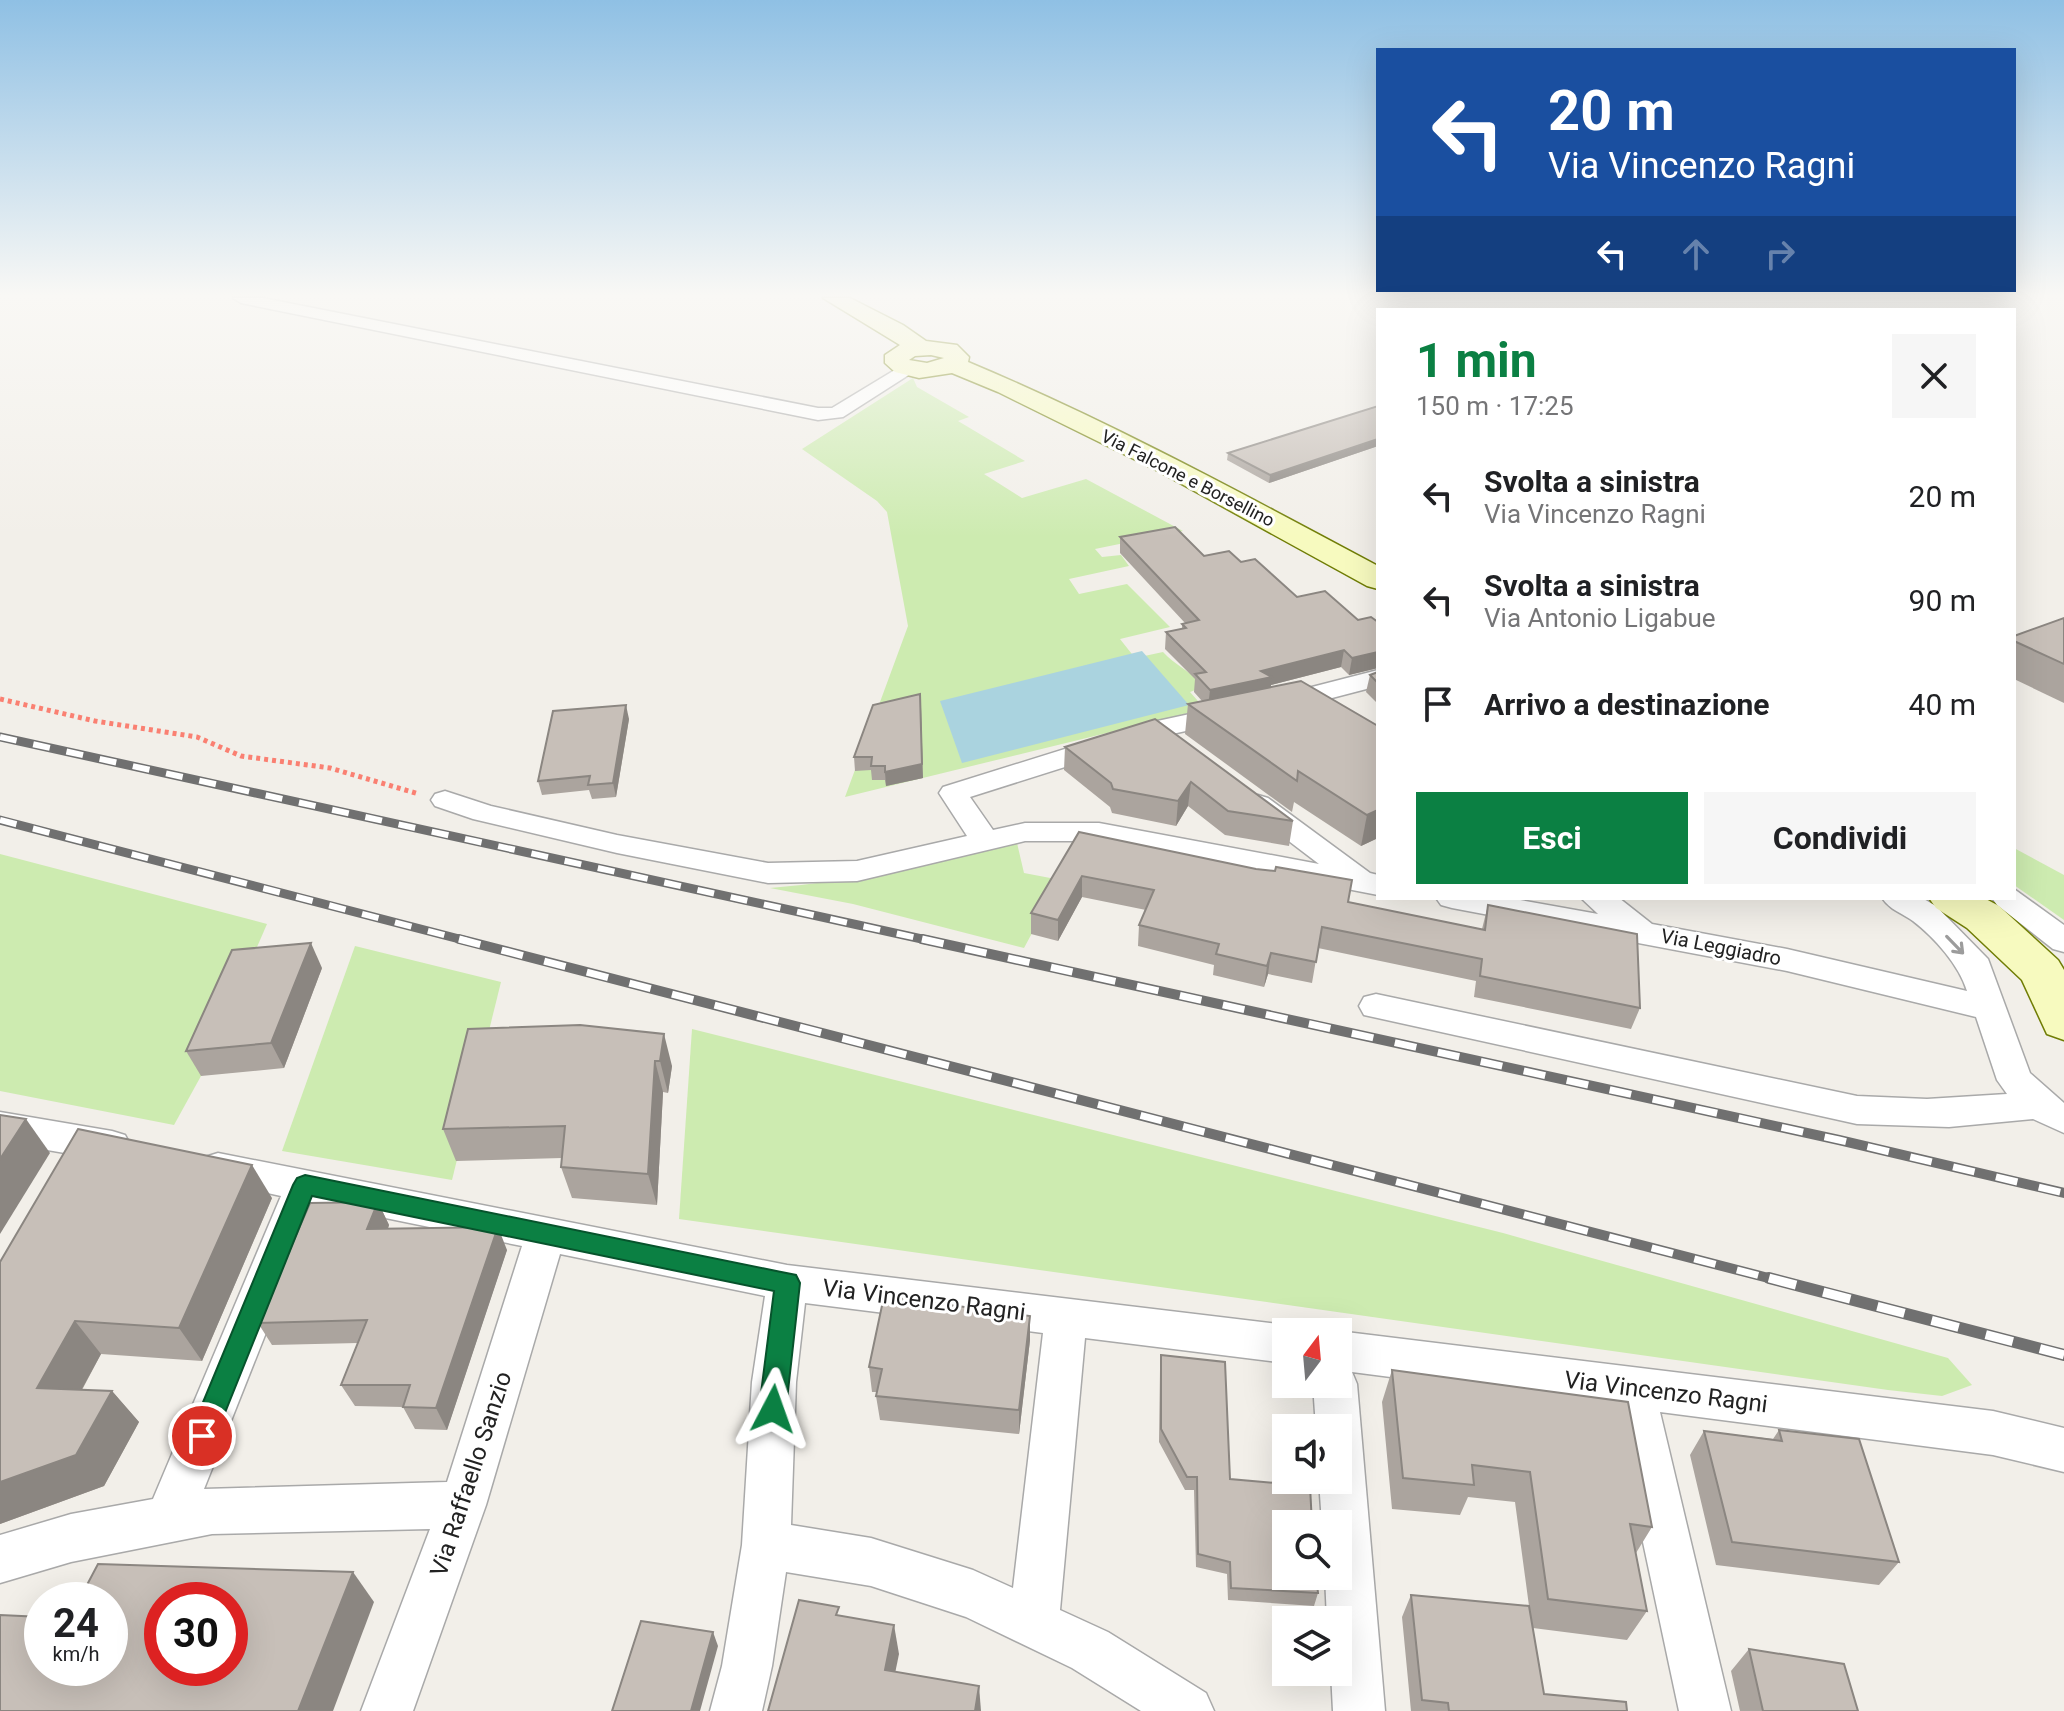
<!DOCTYPE html>
<html lang="it">
<head>
<meta charset="utf-8">
<style>
  :root { --surface:#fff; --page:#f6f6f6; --text:#202124; --muted:#757577; --accent:#0b8043 }
  body { margin:0; font-family:Roboto,sans-serif; background:var(--page); color:var(--text); height:100vh; display:flex; flex-direction:column; font-size:30px; white-space:nowrap }
  * { box-sizing:border-box; margin:0 }
  p { font-size:26px; color:var(--muted) }
  .icon { flex:none; width:44px; height:44px; fill:none; stroke:currentColor; stroke-width:2; stroke-linecap:round; stroke-linejoin:round }
  .map { position:relative; flex:1; overflow:hidden }
  .panel { position:absolute; left:1376px; top:308px; width:640px; height:592px; display:flex; flex-direction:column; background:var(--surface); border-radius:0px; box-shadow:0 8px 32px #0002 }
  .panel>* { flex:none }
  .guide { position:absolute; left:1376px; top:48px; width:640px; height:244px; border-radius:0px; box-shadow:0 8px 32px #0002; background:#1a4fa0; color:#fff; overflow:hidden }
  .needle { width:52px; rotate:16deg }
  .tools { position:absolute; left:1272px; top:1318px; display:grid; gap:16px }
  .tools a { display:grid; place-items:center; width:80px; height:80px; border-radius:0px; background:var(--surface); box-shadow:0 8px 32px #0002; font-size:40px }
  .speed { position:absolute; left:24px; top:1582px; display:flex; gap:16px; font-size:40px; font-weight:700; text-align:center }
  .speed>* { display:grid; place-content:center; width:104px; height:104px; border-radius:50%; background:var(--surface); box-shadow:0 8px 32px #0002; line-height:1 }
  .speed small { font-size:20px; font-weight:400 }
  .speed .limit { border:12px solid #d22; background:#fff; color:#111 }
  .pin { position:absolute; display:grid; place-items:center; width:68px; height:68px; color:#fff; margin:-34px; border:4px solid #fff; border-radius:50%; box-shadow:0 2px 8px #0007 }
  .me { position:absolute; width:88px; margin:-44px; rotate:4deg; stroke-linejoin:round; filter:drop-shadow(0 0 6px #0008) }
  .turn { display:flex; align-items:center; gap:28px; height:168px; padding:0 40px; font-size:36px }
  .turn .icon { width:104px; height:104px; stroke-width:2.5 }
  .turn b { display:block; font-size:56px; line-height:68px }
  .lanes { display:flex; align-items:center; height:76px; padding:0 40px; background:#0003; justify-content:center; gap:40px; direction:ltr }
  .lanes .off { opacity:.35 }
  .round { display:grid; place-items:center; flex:none; width:84px; height:84px; border-radius:0px; background:var(--page) }
  .summary { display:flex; align-items:center; justify-content:space-between; height:136px; padding:0 40px }
  h1 { font-size:48px; font-weight:700; line-height:60px; color:var(--accent) }
  .primary-button { display:flex; gap:16px; margin-top:auto; padding:16px 40px }
  .primary-button a { flex:1; height:92px; border-radius:0px; background:var(--accent); color:#fff; font-size:32px; font-weight:700; line-height:92px; text-align:center }
  .primary-button a+a { background:var(--page); color:var(--text) }
  ul { padding:0; list-style:none }
  li { display:flex; align-items:center; gap:24px; height:104px; padding:0 40px }
  li div { flex:1 }
  li b { display:block; font-size:30px }
  li em { font-style:normal }
  .map>svg:first-child { display:block }
</style>
</head>
<body>
<div class="map">
<svg width="2064" height="1711" viewBox="0 0 2064 1711">
  <rect width="100%" height="100%" fill="#f2efe9"/>
  <g fill="#cdebb0">
    <path d="M 913,378 L 917,387 L 969,417 L 958,421 L 1025,461 L 984,474 L 1022,498 L 1086,479 L 1183,531 L 1095,549 L 1102,557 L 1121,555 L 1129,566 L 1069,579 L 1079,594 L 1127,584 L 1170,627 L 1120,639 L 1135,658 L 1163,652 C 1175,665 1192,673 1206,686 L 1190,692 L 1205,709 L 845,797 L 908,626 L 887,512 L 877,501 L 802,449 Z"/>
    <path d="M 1017,843 L 1024,873 L 1066,881 L 1052,896 L 1024,948 L 853,904 L 770,888 C 854,881 935,864 1017,843 Z"/>
    <polygon points="2014,848 2064,875 2064,920 2014,885"/>
    <polygon points="0,854 267,924 201,1076 174,1125 0,1091"/>
    <polygon points="355,946 501,982 452,1180 282,1151"/>
    <polygon points="692,1029 1503,1233 1948,1358 1972,1385 1942,1396 1888,1390 679,1219"/>
  </g>
  <polygon fill="#aad3df" points="1142,651 1189,705 962,763 940,701"/>
  <g fill="none" stroke-linecap="round" stroke-linejoin="round">
    <defs>
      <g id="minor">
        <polygon points="233,298 263,298 818,408 832,408 903,365 909,364 918,369 843,417 818,420 241,303"/>
        <polygon points="1378,670 1378,686 1282,711 1273,709 1269,703 1273,697"/>
        <polygon points="1227,706 1236,708 1240,714 1236,720 1163,736 970,797 993,830 1025,823 1099,823 1319,864 1248,810 1244,804 1248,798 1258,795 1268,798 1370,873 1378,875 1378,895 1099,841 1025,841 857,881 768,883 617,853 473,819 435,806 431,800 435,794 445,791 491,806 617,835 768,863 857,861 967,836 939,793 943,787 1148,723"/>
        <polygon points="2014,889 2064,925 2064,952 2053,949 1997,905 1992,898 2014,898"/>
        <path d="M 1436,898 L 1509,898 L 1598,914 L 1581,898 L 1619,898 L 1652,924 L 1787,949 L 1967,991 C 1959,965 1935,938 1913,921 C 1902,913 1890,910 1882,898 L 1922,898 L 1936,906 L 1988,959 L 2030,1073 L 2064,1103 L 2064,1133 L 2033,1119 L 1949,1127 L 1857,1124 L 1364,1015 L 1359,1006 L 1364,997 L 1376,994 L 1857,1096 L 1927,1099 L 2007,1094 L 1997,1080 L 1976,1017 L 1787,971 L 1452,908 L 1441,905 Z"/>
        <polygon points="0,1112 112,1131 125,1135 131,1146 125,1157 112,1161 0,1142"/>
        <path d="M 218,1153 L 787,1265 L 1286,1325 L 1301,1330 L 1286,1332 L 1286,1363 L 1085,1338 L 1060,1610 L 1108,1632 L 1206,1693 L 1214,1711 L 1141,1711 L 1072,1668 L 966,1617 L 871,1586 L 786,1572 L 772,1666 L 762,1711 L 710,1711 L 722,1666 L 742,1545 L 752,1382 L 765,1296 L 560,1254 L 486,1505 L 413,1711 L 361,1711 L 430,1529 L 212,1534 L 71,1562 L 0,1583 L 0,1535 L 71,1514 L 153,1499 L 281,1196 L 205,1179 L 199,1168 L 205,1157 ZM 317,1204 L 522,1246 L 447,1482 L 204,1489 ZM 805,1303 L 1043,1333 L 1013,1588 L 973,1570 L 871,1538 L 791,1525 L 796,1382 Z"/>
        <polygon points="1338,1331 1993,1411 2064,1428 2064,1472 1993,1455 1660,1412 1731,1711 1679,1711 1614,1406 1352,1372 1357,1384 1385,1711 1333,1711 1331,1672 1338,1672 1338,1620 1327,1620 1325,1576 1338,1576 1338,1524 1322,1524 1319,1480 1338,1480 1338,1428 1316,1428 1313,1384 1338,1384"/>
      </g>
      <g id="secondary">
        <path d="M 823,298 L 850,298 L 903,325 L 926,341 L 957,345 L 969,357 L 968,362 C 1109,421 1243,494 1378,566 L 1378,589 L 1367,586 L 1158,471 L 998,392 L 952,373 L 919,378 L 895,372 L 885,363 L 885,355 L 900,345 ZM 931,355 L 944,358 L 927,363 L 909,360 L 915,356 Z"/>
        <polygon points="1929,898 1984,898 1999,906 2058,960 2064,970 2064,1040 2047,1034 2022,980 1967,928 1936,908"/>
      </g>
    </defs>
    <use href="#minor" stroke="#a9a9a9" stroke-width="3"/>
    <use href="#secondary" stroke="#707d05" stroke-width="3"/>
    <polyline stroke="#fa8072" stroke-width="5" stroke-dasharray="4 4" stroke-linecap="butt" points="0,699 95,721 197,737 241,756 330,768 419,794"/>
    <use href="#minor" fill="#fff" fill-rule="evenodd"/>
    <use href="#secondary" fill="#f7fabf" fill-rule="evenodd"/>
    <defs>
      <g id="rail-far2">
        <polyline points="0,737 931,941"/>
        <polyline points="0,820 467,941"/>
      </g>
      <g id="rail-far1">
        <polyline points="459,939 1776,1280"/>
        <polyline points="922,939 1839,1140 2064,1193"/>
      </g>
      <polyline id="rail" points="1769,1278 2064,1355"/>
    </defs>
    <use href="#rail-far2" stroke="#707070" stroke-width="9"/>
    <use href="#rail-far1" stroke="#707070" stroke-width="10"/>
    <use href="#rail" stroke="#707070" stroke-width="12"/>
    <use href="#rail-far2" stroke="#fff" stroke-width="6" stroke-dasharray="17" stroke-linecap="butt"/>
    <use href="#rail-far1" stroke="#fff" stroke-width="7" stroke-dasharray="22" stroke-linecap="butt"/>
    <use href="#rail" stroke="#fff" stroke-width="9" stroke-dasharray="28" stroke-linecap="butt"/>
  </g>
  <g fill="#aba49e">
    <polygon points="1378,406 1378,446 1269,483 1227,460 1228,453"/>
    <polygon points="1120,537 1204,556 1241,562 1297,597 1358,620 1378,622 1378,668 1349,675 1341,667 1271,685 1271,687 1378,726 1378,838 1361,846 1294,802 1292,812 1185,734 1188,704 1202,701 1194,692 1195,679 1165,649 1166,632 1182,629 1182,624 1185,623 1120,553"/>
    <polygon points="2064,618 2064,703 2014,679 2014,636"/>
    <polygon points="1378,672 1378,704 1366,692 1370,675"/>
    <polygon points="873,705 923,778 886,786 885,780 872,780 871,770 855,771 854,757"/>
    <polygon points="629,719 616,797 592,799 589,790 542,795 538,781"/>
    <polygon points="1155,719 1293,821 1289,846 1225,835 1188,806 1176,826 1112,813 1110,807 1064,770 1065,747"/>
    <polygon points="1079,832 1348,902 1482,929 1488,905 1640,1008 1631,1029 1474,997 1476,981 1318,948 1312,983 1268,974 1264,987 1213,975 1214,965 1138,946 1139,925 1146,910 1082,897 1058,941 1031,934 1031,913"/>
    <polygon points="322,968 284,1068 201,1076 186,1051"/>
    <polygon points="580,1025 672,1066 668,1093 663,1092 657,1205 572,1198 561,1167 562,1158 456,1161 443,1129"/>
    <polygon points="272,1198 202,1361 101,1354 82,1390 112,1391 139,1422 104,1486 0,1524 0,1262"/>
    <polygon points="378,1202 389,1225 388,1229 507,1250 447,1430 415,1429 403,1407 355,1406 341,1385 358,1343 272,1345 258,1323"/>
    <polygon points="1030,1340 1019,1434 880,1420 876,1396 877,1392 872,1392 869,1367"/>
    <polygon points="1161,1355 1230,1479 1318,1593 1314,1606 1228,1600 1227,1574 1196,1567 1194,1490 1185,1490 1159,1442 1160,1369"/>
    <polygon points="1392,1370 1652,1527 1636,1553 1647,1611 1627,1640 1533,1628 1544,1694 1627,1711 1411,1711 1402,1617 1411,1595 1529,1606 1515,1502 1468,1497 1460,1515 1392,1509 1382,1402"/>
    <polygon points="1779,1430 1899,1562 1879,1585 1716,1565 1690,1455 1704,1431 1773,1439"/>
    <polygon points="1749,1649 1858,1711 1740,1711 1731,1671"/>
  </g>
  <g fill="#8b8681">
    <polygon points="1378,439 1378,446 1269,483 1270,475"/>
    <polygon points="1344,650 1341,667 1271,685 1270,695 1208,707 1210,690 1261,671"/>
    <polygon points="1378,652 1378,668 1349,675 1352,658"/>
    <polygon points="626,705 629,719 616,797 613,783"/>
    <polygon points="921,707 923,778 886,786 885,772"/>
    <polygon points="1191,782 1188,806 1176,826 1178,801"/>
    <polygon points="1378,810 1378,838 1361,846 1367,815"/>
    <polygon points="1082,876 1082,897 1058,941 1058,920"/>
    <polygon points="311,943 322,968 284,1068 271,1043"/>
    <polygon points="1271,953 1268,974 1264,987 1267,966"/>
    <polygon points="664,1034 672,1066 668,1093 660,1061"/>
    <polygon points="655,1061 663,1092 657,1205 648,1174"/>
    <polygon points="26,1119 50,1153 0,1234 0,1159"/>
    <polygon points="252,1165 272,1198 202,1361 179,1328"/>
    <polygon points="378,1202 389,1225 379,1252 367,1229"/>
    <polygon points="498,1227 507,1250 447,1430 436,1408"/>
    <polygon points="1030,1316 1030,1340 1019,1434 1019,1410"/>
    <polygon points="75,1321 101,1354 65,1420 37,1388"/>
    <polygon points="112,1391 139,1422 104,1486 0,1524 0,1482"/>
    <polygon points="353,1572 374,1602 333,1711 298,1711"/>
    <polygon points="894,1625 899,1654 890,1698 885,1670"/>
    <polygon points="713,1632 718,1646 700,1711 691,1711"/>
    <polygon points="979,1686 981,1711 975,1711"/>
  </g>
  <g fill="#c7bfb8" stroke="#8b8681" stroke-width="2" fill-rule="evenodd">
    <polygon points="1378,406 1378,439 1270,475 1228,453"/>
    <polygon points="1175,527 1204,556 1229,551 1241,562 1255,559 1297,597 1325,591 1358,620 1371,617 1378,622 1378,652 1352,658 1344,650 1261,671 1272,677 1210,690 1195,674 1206,672 1166,632 1186,628 1182,624 1199,620 1120,537"/>
    <polygon points="2064,618 2064,664 2014,641 2014,636"/>
    <polygon points="1378,672 1378,683 1370,675"/>
    <polygon points="1301,681 1378,726 1378,810 1367,815 1298,771 1297,781 1188,704"/>
    <polygon points="920,694 922,764 885,772 885,766 871,766 872,757 854,757 873,705"/>
    <polygon points="626,705 613,783 588,785 590,776 538,781 553,711"/>
    <polygon points="1155,719 1293,821 1228,811 1191,782 1178,801 1113,789 1111,783 1065,747"/>
    <polygon points="1079,832 1256,869 1275,871 1276,867 1352,880 1348,902 1485,930 1488,905 1637,934 1640,1008 1480,976 1482,959 1322,927 1316,962 1271,953 1267,966 1216,954 1219,944 1139,925 1154,890 1082,876 1058,920 1031,913"/>
    <polygon points="311,943 271,1043 186,1051 232,950"/>
    <polygon points="580,1025 664,1034 660,1061 655,1061 648,1174 561,1167 565,1126 443,1129 468,1029"/>
    <polygon points="0,1115 26,1119 0,1159"/>
    <polygon points="78,1129 252,1165 179,1328 75,1321 37,1388 112,1391 76,1455 0,1482 0,1262"/>
    <polygon points="378,1202 367,1229 498,1227 436,1408 403,1407 410,1385 341,1385 367,1320 258,1323 310,1203"/>
    <polygon points="884,1296 1030,1316 1019,1410 876,1396 882,1369 869,1367"/>
    <polygon points="1161,1355 1225,1362 1230,1479 1310,1486 1312,1524 1286,1524 1286,1576 1316,1576 1318,1593 1231,1588 1230,1562 1198,1554 1197,1477 1187,1477 1161,1429"/>
    <polygon points="1392,1370 1628,1402 1652,1527 1630,1524 1647,1611 1548,1599 1530,1472 1472,1465 1474,1485 1403,1478"/>
    <polygon points="1779,1430 1859,1439 1899,1562 1732,1542 1704,1431 1782,1441"/>
    <path d="M 98,1564 L 353,1572 L 298,1711 L 0,1711 L 0,1615 L 42,1617 L 42,1668 L 110,1668 L 110,1600 L 79,1600 ZM 162,1600 L 230,1600 L 230,1668 L 162,1668 Z"/>
    <polygon points="1411,1595 1529,1606 1544,1694 1626,1702 1627,1711 1449,1711 1448,1703 1422,1700"/>
    <polygon points="799,1600 839,1607 836,1615 894,1625 885,1670 979,1686 975,1711 768,1711"/>
    <polygon points="641,1621 713,1632 691,1711 612,1711"/>
    <polygon points="1749,1649 1844,1664 1858,1711 1763,1711"/>
  </g>
  <defs><path id="oneway-shaft" d="M-6 0H5M1.5-3L5.5 0L1.5 3" fill="none" stroke-width="1.6" stroke-linecap="round" stroke-linejoin="round" transform="scale(2)"/></defs>
  <use stroke="#9c9c9c" href="#oneway-shaft" transform="translate(1955 945) rotate(46)"/>
  <linearGradient id="sky" x2="0" y2="1"><stop stop-color="#8fc0e4"/><stop offset="0.55" stop-color="#f9f8f5"/><stop offset="1" stop-color="#f9f8f5" stop-opacity="0"/></linearGradient>
  <rect width="2064" height="537" fill="url(#sky)"/>
  <polygon fill="#0b8043" stroke="#07532c" stroke-width="2" points="305,1175 796,1275 800,1283 786,1409 782,1418 773,1422 763,1418 759,1409 774,1291 312,1196 212,1445 202,1449 193,1445 189,1436 293,1185 297,1178"/>
  <g text-anchor="middle" dominant-baseline="central" stroke-width="6" stroke-linejoin="round" paint-order="stroke">
    <g font-size="18" fill="#222" stroke="#fff">
      <text transform="translate(1188 478) rotate(27)">Via Falcone e Borsellino</text>
    </g>
    <g font-size="20" fill="#222" stroke="#fff">
      <text transform="translate(1721 947) rotate(11)">Via Leggiadro</text>
    </g>
    <g font-size="24" fill="#222" stroke="#fff">
      <text transform="translate(924 1300) rotate(7)">Via Vincenzo Ragni</text>
      <text transform="translate(1666 1392) rotate(7)">Via Vincenzo Ragni</text>
      <text transform="translate(471 1474) rotate(-72)">Via Raffaello Sanzio</text>
    </g>
  </g>
</svg>
<div class="tools">
<a><svg class="needle" viewBox="-14 -14 28 28"><path d="M0-13l5 13h-10z" fill="#e53935"/><path d="M0 13l5-13h-10z" fill="#757577"/></svg></a>
<a><svg class="icon" aria-label="sound" viewBox="0 0 24 24"><path d="M4 9h4l5-4v14l-5-4H4zM17 9q2 3 0 6"/></svg></a>
<a><svg class="icon" aria-label="search" viewBox="0 0 24 24"><circle cx="10" cy="10" r="6"/><path d="M15 15l6 6"/></svg></a>
<a><svg class="icon" aria-label="layers" viewBox="0 0 24 24"><path d="M12 4l9 5-9 5-9-5zM3 14l9 5 9-5"/></svg></a>
</div>
<div class="speed"><div>24<small>km/h</small></div><div class="limit">30</div></div>
<div class="pin" style="left:202px;top:1436px;background:#d93025"><svg class="icon" aria-label="arrive" viewBox="0 0 24 24"><path d="M6 21V4h12l-3 4 3 4H6"/></svg></div>
<svg class="me" style="left:773px;top:1409px" viewBox="-20 -20 40 40"><path d="M0-17L14 15 0 8-14 15z" fill="#0b8043" stroke="#fff" stroke-width="4"/></svg>
<div class="guide">
<div class="turn"><svg class="icon" aria-label="left" viewBox="0 0 24 24"><path d="M17 20v-9H6M10 6l-5 5 5 5"/></svg><div><b>20 m</b>Via Vincenzo Ragni</div></div>
<div class="lanes"><svg class="icon" aria-label="left" viewBox="0 0 24 24"><path d="M17 20v-9H6M10 6l-5 5 5 5"/></svg><svg class="icon off" aria-label="ahead" viewBox="0 0 24 24"><path d="M12 20V5M6 11l6-6 6 6"/></svg><svg class="icon off" aria-label="right" viewBox="0 0 24 24"><path d="M7 20v-9h11M14 6l5 5-5 5"/></svg></div>
</div>
<section class="panel">
<div class="summary"><div><h1>1 min</h1><p>150 m · 17:25</p></div><a class="round"><svg class="icon" aria-label="close" viewBox="0 0 24 24"><path d="M6 6l12 12M18 6L6 18"/></svg></a></div>
<ul>
<li><svg class="icon" aria-label="left" viewBox="0 0 24 24"><path d="M17 20v-9H6M10 6l-5 5 5 5"/></svg><div><b>Svolta a sinistra</b><p>Via Vincenzo Ragni</p></div><em>20 m</em></li>
<li><svg class="icon" aria-label="left" viewBox="0 0 24 24"><path d="M17 20v-9H6M10 6l-5 5 5 5"/></svg><div><b>Svolta a sinistra</b><p>Via Antonio Ligabue</p></div><em>90 m</em></li>
<li><svg class="icon" aria-label="arrive" viewBox="0 0 24 24"><path d="M6 21V4h12l-3 4 3 4H6"/></svg><div><b>Arrivo a destinazione</b></div><em>40 m</em></li>
</ul>
<div class="primary-button"><a>Esci</a><a>Condividi</a></div>
</section>
</div>
</body>
</html>
